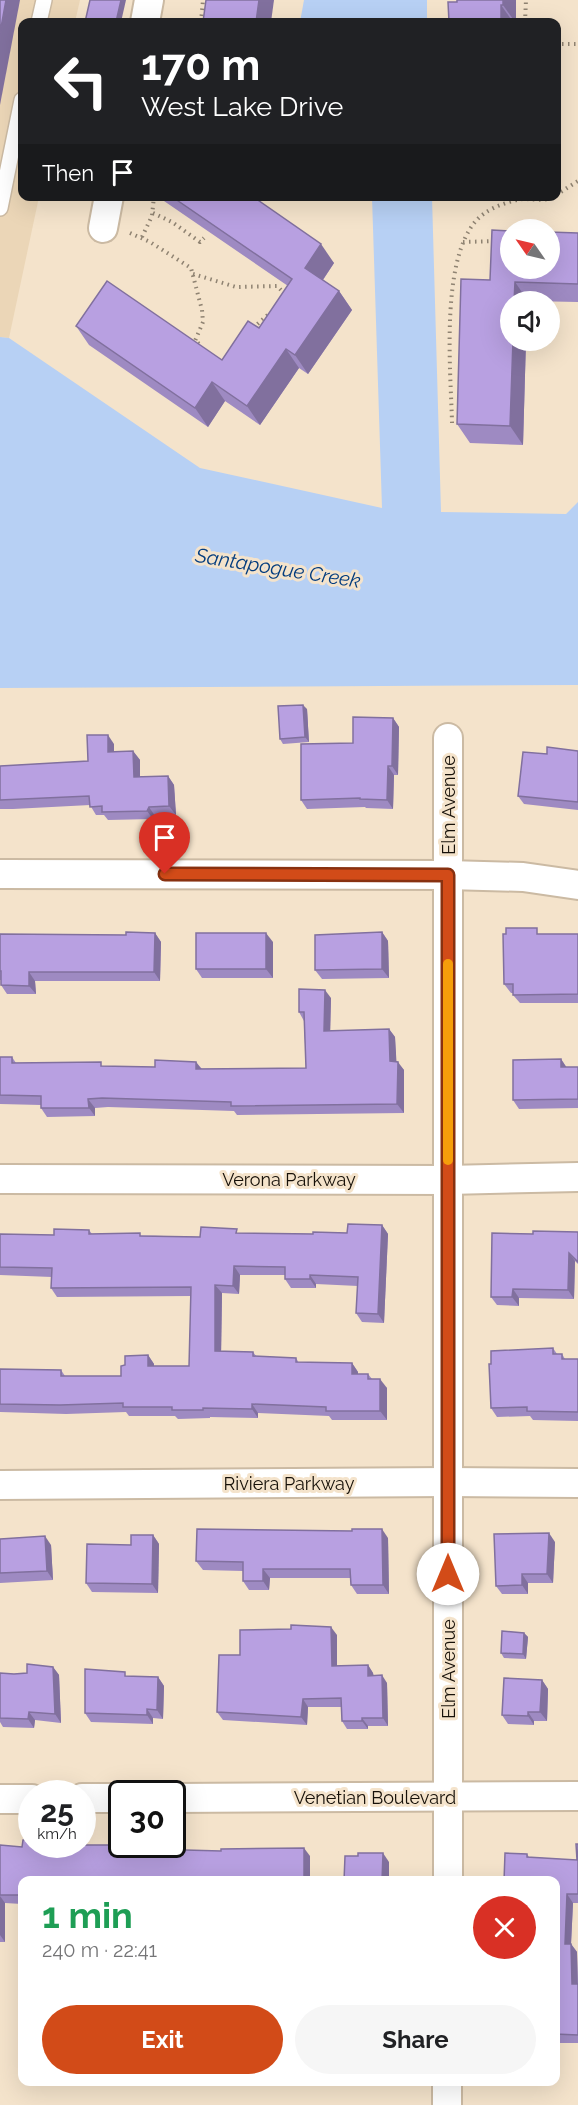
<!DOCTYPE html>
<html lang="en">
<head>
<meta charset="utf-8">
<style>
  :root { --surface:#fff; --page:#f6f6f6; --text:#202124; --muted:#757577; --accent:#d24b18 }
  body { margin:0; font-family:Raleway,sans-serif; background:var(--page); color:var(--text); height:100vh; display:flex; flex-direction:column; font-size:22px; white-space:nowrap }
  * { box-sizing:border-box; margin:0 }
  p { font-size:20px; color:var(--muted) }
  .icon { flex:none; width:33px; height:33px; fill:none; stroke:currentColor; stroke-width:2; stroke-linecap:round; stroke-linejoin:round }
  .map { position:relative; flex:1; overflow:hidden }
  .sheet { position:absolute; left:18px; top:1876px; width:542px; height:210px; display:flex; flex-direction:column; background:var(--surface); border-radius:12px; box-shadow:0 6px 24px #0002 }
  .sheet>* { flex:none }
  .banner { position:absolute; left:18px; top:18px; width:543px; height:183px; border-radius:12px; box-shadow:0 6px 24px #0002; background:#202124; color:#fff; overflow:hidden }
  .needle { width:39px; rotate:304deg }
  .tools { position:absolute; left:500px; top:219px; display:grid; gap:12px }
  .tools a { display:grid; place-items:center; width:60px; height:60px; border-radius:50%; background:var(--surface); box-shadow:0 6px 24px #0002; font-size:30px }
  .speed { position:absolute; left:18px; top:1780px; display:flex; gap:12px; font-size:30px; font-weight:700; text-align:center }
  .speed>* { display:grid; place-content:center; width:78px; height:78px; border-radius:50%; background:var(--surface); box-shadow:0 6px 24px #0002; line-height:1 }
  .speed small { font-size:15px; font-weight:400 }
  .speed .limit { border:3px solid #111; border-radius:9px; background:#fff; color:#111 }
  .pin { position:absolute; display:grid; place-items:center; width:51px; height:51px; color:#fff; margin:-62px -26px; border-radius:50% 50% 50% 0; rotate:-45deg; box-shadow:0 0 6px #0007 }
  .pin .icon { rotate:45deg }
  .me { position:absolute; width:66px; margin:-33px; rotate:0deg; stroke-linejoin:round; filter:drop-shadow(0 0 4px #0008) }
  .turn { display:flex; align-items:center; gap:21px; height:126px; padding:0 24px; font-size:27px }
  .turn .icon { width:78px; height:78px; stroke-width:2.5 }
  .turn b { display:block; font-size:42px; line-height:51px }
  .then { display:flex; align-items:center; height:57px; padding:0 24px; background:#0003; gap:12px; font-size:22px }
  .round { display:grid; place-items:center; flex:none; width:63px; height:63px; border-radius:32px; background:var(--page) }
  .overview { display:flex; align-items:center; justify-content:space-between; height:102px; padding:0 24px }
  h1 { font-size:36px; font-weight:700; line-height:45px; color:#1e9e55 }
  .cta { display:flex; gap:12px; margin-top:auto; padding:12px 24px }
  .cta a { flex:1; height:69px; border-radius:36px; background:var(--accent); color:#fff; font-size:24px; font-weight:700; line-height:69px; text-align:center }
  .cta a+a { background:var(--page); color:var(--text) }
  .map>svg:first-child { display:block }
</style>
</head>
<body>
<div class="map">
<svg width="578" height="2105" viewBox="0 0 578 2105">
  <rect width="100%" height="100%" fill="#f4e3cb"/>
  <polygon fill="#ebd6b7" points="0,0 80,0 75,22 22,22 22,196 39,197 9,338 0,337"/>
  <g fill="#b7d0f4">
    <polygon points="304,0 427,0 427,22 300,22"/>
    <polygon points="372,197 432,197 441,512 566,514 578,502 578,685 0,688 0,337 9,338 200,468 382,508"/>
  </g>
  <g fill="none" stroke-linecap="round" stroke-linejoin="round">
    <defs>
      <g id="service">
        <polyline points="39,22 44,0"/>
        <polyline points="0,208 22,100"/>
      </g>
      <g id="minor">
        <polyline points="145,22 149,0"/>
        <polyline points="103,228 109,196"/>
        <polyline points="0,874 448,875 523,877 578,885"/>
        <polyline points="0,1179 448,1180 578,1177"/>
        <polyline points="0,1485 448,1482 578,1483"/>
        <polyline points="82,1798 122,1798"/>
        <polyline points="172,1798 578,1796"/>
        <polyline points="0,1799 32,1799"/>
        <polyline points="448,1881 448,738"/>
        <polyline points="447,2105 447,2082"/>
      </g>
    </defs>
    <use href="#service" stroke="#cbbaa3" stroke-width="18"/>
    <use href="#minor" stroke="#cbbaa3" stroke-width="32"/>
    <g stroke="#8f8372" stroke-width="4" stroke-dasharray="1.5 4.5" stroke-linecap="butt">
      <polyline points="201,22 203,0"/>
      <polyline points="525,22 526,0"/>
      <polyline points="556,44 578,44"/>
      <polyline points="556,195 578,181"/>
      <polyline points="153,213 172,222 200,242 204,238"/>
      <polyline points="130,233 150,242 191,268 202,310 203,322 195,341 201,345"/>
      <polyline points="142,237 152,216 154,196"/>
      <polyline points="463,242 496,241"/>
      <polyline points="193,274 236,287 277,286 285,294"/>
      <polyline points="253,328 270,313"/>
      <path d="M 452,423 C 451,372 438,244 485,213 C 495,206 512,200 524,199 C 534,199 546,202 555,196"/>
    </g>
    <use href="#service" stroke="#fff" stroke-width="15"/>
    <use href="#minor" stroke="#fff" stroke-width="28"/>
  </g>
  <g fill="#9e8ac2">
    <polygon points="457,0 516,0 516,22 449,22"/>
    <polygon points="160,196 252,196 334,263 323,280 339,291 352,310 308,374 299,368 260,425 225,401 208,427 89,345 76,326 222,360 259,328 288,286 164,201"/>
    <polygon points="464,196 513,196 513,197 465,199"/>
    <polygon points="578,233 578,302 528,301 510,340 526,340 523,445 470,443 457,424 490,280"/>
    <polygon points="307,709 309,742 283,744 280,739"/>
    <polygon points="393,718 399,727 398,775 394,775 393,809 366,808 365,807 307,809 301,800 353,743"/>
    <polygon points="114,744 114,752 133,751 140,760 140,777 168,776 174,785 176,815 155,816 153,819 108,820 104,815 96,815 90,805 13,809 0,809 0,766 88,761"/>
    <polygon points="578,751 578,810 524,804 518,796 547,754"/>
    <polygon points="382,932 388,941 389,978 322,979 315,970"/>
    <polygon points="155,933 161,942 160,981 35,981 36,994 7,994 1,985 1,980 0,980 0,934 126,935"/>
    <polygon points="506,934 578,934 578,1003 520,1003 513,995 513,993 511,993 504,984"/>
    <polygon points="273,942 273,978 202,978 196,969"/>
    <polygon points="331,998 330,1031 389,1029 395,1037 396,1062 404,1070 404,1113 237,1115 234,1111 108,1107 95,1108 95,1116 47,1117 41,1108 41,1105 0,1104 0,1057 12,1057 16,1063 104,1066 155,1067 196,1062 202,1069 306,1068 304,1021 299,1012"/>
    <polygon points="561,1059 566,1067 578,1067 578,1108 519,1109 513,1100"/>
    <polygon points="382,1225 388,1234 384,1323 362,1322 356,1313 358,1286 316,1284 316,1288 291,1288 285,1279 285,1275 240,1275 239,1294 222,1293 221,1351 253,1352 256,1356 296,1358 299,1363 352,1363 358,1372 358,1374 368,1374 372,1379 387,1388 387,1420 332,1420 329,1416 258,1413 258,1418 210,1417 210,1418 178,1419 175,1416 129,1416 126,1412 66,1414 0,1412 0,1369 61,1370 65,1376 121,1376 125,1365 148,1355 154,1364 154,1366 189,1366 191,1296 57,1297 51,1288 52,1277 0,1275 0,1234 54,1235 89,1230 92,1234 200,1237 239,1233 313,1234 347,1233"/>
    <polygon points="578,1232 578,1264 575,1261 574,1299 519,1298 519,1306 497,1305 491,1297 533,1234"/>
    <polygon points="553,1348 557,1354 562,1354 565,1359 578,1359 578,1421 533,1420 530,1416 497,1417 491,1408 491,1364"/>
    <polygon points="153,1535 159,1544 158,1593 92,1592 86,1583 131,1545"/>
    <polygon points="388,1538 389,1594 357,1594 351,1585 351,1578 270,1578 269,1590 249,1590 243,1581 243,1571 203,1570 196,1561"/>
    <polygon points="0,1539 51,1545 53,1580 0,1583"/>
    <polygon points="555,1542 553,1583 528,1583 528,1594 502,1594 496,1586"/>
    <polygon points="291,1629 337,1635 337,1666 368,1665 373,1673 374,1676 387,1683 388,1726 368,1726 368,1729 347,1729 342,1721 341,1707 308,1707 307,1725 223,1720 217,1712 240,1655"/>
    <polygon points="524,1633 528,1637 526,1659 504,1658 501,1653"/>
    <polygon points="53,1667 59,1675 61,1723 35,1720 34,1728 3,1727 0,1722 0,1673 14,1674 27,1673"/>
    <polygon points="127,1676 158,1677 164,1686 163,1719 153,1718 153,1724 91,1722 85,1713"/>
    <polygon points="542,1680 548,1689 547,1721 534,1721 534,1725 508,1724 502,1715"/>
    <polygon points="578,1844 578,1903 573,1903 571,1944 577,1952 578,1984 578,2043 555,2043 555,1881 505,1853 527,1854 529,1857 577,1860"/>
    <polygon points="0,1845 22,1847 32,1845 52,1845 310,1856 22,1881 22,1904 5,1903 5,1942 0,1942"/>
  </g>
  <g fill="#81709e">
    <polygon points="6,0 20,0 0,105 0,33"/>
    <polygon points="121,0 126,0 121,22 116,22"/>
    <polygon points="259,0 274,0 271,22 256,22"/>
    <polygon points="503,0 516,0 516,22 515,22 503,5"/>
    <polygon points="501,5 513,22 501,22"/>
    <polygon points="321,244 334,263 318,287 305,268"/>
    <polygon points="515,282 528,301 528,302 514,302"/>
    <polygon points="339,291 352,310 308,374 295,355"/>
    <polygon points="513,340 526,340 523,445 510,426"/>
    <polygon points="286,349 299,368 260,425 247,406"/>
    <polygon points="212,382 225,401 208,427 195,408"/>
    <polygon points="303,705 307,709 309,742 305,737"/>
    <polygon points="393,718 399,727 398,775 392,766"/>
    <polygon points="108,735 114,744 114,761 108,752"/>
    <polygon points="133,751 140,760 140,786 134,777"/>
    <polygon points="388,766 394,775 393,809 387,800"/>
    <polygon points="168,776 174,785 176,815 169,806"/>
    <polygon points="149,807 155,816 153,819 147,811"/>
    <polygon points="382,932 388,941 389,978 382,969"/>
    <polygon points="155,933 161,942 160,981 154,972"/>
    <polygon points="266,933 273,942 273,978 266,969"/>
    <polygon points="29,972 35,981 36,994 29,986"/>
    <polygon points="325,990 331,998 330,1040 324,1031"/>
    <polygon points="389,1029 395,1037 397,1070 390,1061"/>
    <polygon points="561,1059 567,1068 561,1067"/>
    <polygon points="196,1062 202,1070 196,1069"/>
    <polygon points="398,1062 404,1070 404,1113 397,1104"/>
    <polygon points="88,1099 95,1108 95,1116 89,1108"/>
    <polygon points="382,1225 388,1234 384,1323 378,1314"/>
    <polygon points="569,1253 575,1261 574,1299 568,1290"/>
    <polygon points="234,1266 240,1275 239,1294 233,1286"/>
    <polygon points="310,1275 316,1284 316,1288 310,1279"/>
    <polygon points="215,1285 222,1293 221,1360 215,1351"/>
    <polygon points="513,1289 519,1298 519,1306 512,1297"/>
    <polygon points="148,1355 154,1364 154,1375 148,1366"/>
    <polygon points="352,1363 358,1372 358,1383 352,1374"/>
    <polygon points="380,1379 387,1388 387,1420 380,1411"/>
    <polygon points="252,1404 258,1413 258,1418 252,1409"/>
    <polygon points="382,1529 388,1538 389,1594 383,1585"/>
    <polygon points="549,1533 555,1542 553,1583 547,1574"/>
    <polygon points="153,1535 159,1544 158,1593 152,1584"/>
    <polygon points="45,1536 51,1545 53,1580 47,1571"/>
    <polygon points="263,1569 270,1578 269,1590 263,1581"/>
    <polygon points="522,1574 528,1583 528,1594 522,1585"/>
    <polygon points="331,1627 337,1635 337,1674 332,1666"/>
    <polygon points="524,1633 528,1637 526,1659 523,1654"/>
    <polygon points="368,1665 373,1673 374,1684 368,1676"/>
    <polygon points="53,1667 59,1675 61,1723 55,1714"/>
    <polygon points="382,1675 387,1683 388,1726 383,1718"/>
    <polygon points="158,1677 164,1686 163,1719 157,1710"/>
    <polygon points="542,1680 548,1689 547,1721 540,1712"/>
    <polygon points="303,1699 308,1707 307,1725 301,1717"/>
    <polygon points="147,1709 153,1718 153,1724 147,1715"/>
    <polygon points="29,1712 35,1720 34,1728 28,1719"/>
    <polygon points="528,1712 534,1721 534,1725 528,1716"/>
    <polygon points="362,1718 368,1726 368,1729 362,1721"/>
    <polygon points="304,1848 310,1856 310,1881 304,1881"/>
    <polygon points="383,1853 389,1862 389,1881 382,1881"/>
    <polygon points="567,1894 573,1903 571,1944 577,1952 578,1992 572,1984 565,1944"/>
    <polygon points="0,1896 5,1903 5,1942 0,1935"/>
  </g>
  <g fill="#b8a0e1" stroke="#81709e" stroke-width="1.5">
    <polygon points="0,0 6,0 0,33"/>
    <polygon points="90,0 121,0 116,22 85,22"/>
    <polygon points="206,0 259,0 256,22 203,22"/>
    <polygon points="457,0 503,0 503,5 501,5 501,22 449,22 448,2 457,2"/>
    <polygon points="171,196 252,196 321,244 305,268 339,291 295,355 286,349 247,406 212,382 195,408 76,326 107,281 222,360 248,321 259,328 292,279"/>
    <polygon points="492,230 510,231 510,268 549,268 549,232 578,233 578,284 515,282 514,302 510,302 510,340 513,340 510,426 457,424 461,279 490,280"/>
    <polygon points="303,705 305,737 280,739 278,706"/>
    <polygon points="353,717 393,718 392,766 388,766 387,800 360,799 360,798 301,800 301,744 353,743"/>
    <polygon points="87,735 108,735 108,752 133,751 134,777 168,776 169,806 149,807 147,811 102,812 102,806 90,807 89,796 0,800 0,766 88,761"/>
    <polygon points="547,747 578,751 578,802 518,796 523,752 547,754"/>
    <polygon points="506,928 537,928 537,934 578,934 578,994 513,995 513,984 504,984 503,934 506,934"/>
    <polygon points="126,932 155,933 154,972 29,972 29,986 1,985 1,971 0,971 0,934 126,935"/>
    <polygon points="382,932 382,969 315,970 315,935"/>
    <rect x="196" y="933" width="70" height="36"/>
    <polygon points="299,989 325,990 324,1031 389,1029 390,1061 398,1062 397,1104 231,1106 231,1102 102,1098 88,1099 89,1108 41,1108 41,1096 0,1095 0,1057 12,1057 12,1063 101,1062 101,1066 155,1067 155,1060 196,1062 196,1069 306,1068 304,1012 299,1012"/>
    <polygon points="561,1059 561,1067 578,1067 578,1099 513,1100 513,1060"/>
    <polygon points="348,1224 382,1225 378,1314 356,1313 358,1277 310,1275 310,1279 285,1279 285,1267 234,1266 233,1286 215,1285 215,1351 253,1352 253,1356 296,1358 296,1362 352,1363 352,1374 368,1374 368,1379 380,1379 380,1411 326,1411 326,1407 252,1404 252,1409 203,1408 203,1410 172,1410 172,1407 123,1407 123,1403 60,1405 0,1404 0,1369 61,1370 61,1376 121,1376 121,1366 125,1365 125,1356 148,1355 148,1366 189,1366 191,1287 51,1288 52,1268 0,1267 0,1234 54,1235 54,1229 89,1230 89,1234 140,1233 140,1236 200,1237 201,1227 237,1229 236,1233 313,1234 313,1232 347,1233"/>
    <polygon points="533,1231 578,1232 578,1262 569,1253 568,1290 513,1289 512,1297 491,1297 492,1233 533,1234"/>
    <polygon points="553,1348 553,1354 562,1354 562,1359 578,1359 578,1412 527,1411 527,1407 491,1408 489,1364 491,1364 491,1351"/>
    <polygon points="197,1529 352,1531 352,1529 382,1529 383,1585 351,1585 350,1569 263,1569 263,1581 243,1581 243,1562 196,1561"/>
    <polygon points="549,1533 547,1574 522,1574 522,1585 496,1586 494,1534"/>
    <polygon points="131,1535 153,1535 152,1584 86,1583 87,1544 131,1545"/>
    <polygon points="45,1536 47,1571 0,1573 0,1539"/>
    <polygon points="291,1625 331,1627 332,1666 368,1665 368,1676 382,1675 383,1718 362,1718 362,1721 342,1721 341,1698 303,1699 301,1717 217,1712 219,1655 240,1655 240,1630 291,1629"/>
    <polygon points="502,1631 524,1633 523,1654 501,1653"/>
    <polygon points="27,1664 53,1667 55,1714 29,1712 28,1719 0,1718 0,1673 14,1674 27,1673"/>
    <polygon points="85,1669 125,1672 125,1676 158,1677 157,1710 147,1709 147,1715 85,1713"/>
    <polygon points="504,1678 542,1680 540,1712 528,1712 528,1716 502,1715"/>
    <polygon points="23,1840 32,1840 32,1845 149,1845 149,1849 221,1851 221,1849 304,1848 304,1881 22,1881 22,1895 0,1895 0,1845 22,1847"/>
    <polygon points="576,1844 578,1844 578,1894 567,1894 565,1944 571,1944 572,1984 578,1984 578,2035 555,2034 555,1881 504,1881 505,1853 527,1854 527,1857 577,1860"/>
    <polygon points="358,1853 383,1853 382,1881 344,1881 345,1856 358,1856"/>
  </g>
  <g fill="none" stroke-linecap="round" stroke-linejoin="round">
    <defs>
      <polyline id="route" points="165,874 448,875 448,1574"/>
    </defs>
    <use href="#route" stroke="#883110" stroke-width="15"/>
    <use href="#route" stroke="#d24b18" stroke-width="10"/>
    <polyline stroke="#f59e0b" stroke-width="10" points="448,964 448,1160"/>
  </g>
  <g text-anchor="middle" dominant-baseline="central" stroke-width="6" stroke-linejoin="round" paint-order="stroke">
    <g font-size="18" fill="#161008" stroke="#f4e3cb">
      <text transform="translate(448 805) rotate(-90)">Elm Avenue</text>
      <text x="289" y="1179">Verona Parkway</text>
      <text x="289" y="1483">Riviera Parkway</text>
      <text transform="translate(448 1669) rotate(-90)">Elm Avenue</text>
      <text x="375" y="1797">Venetian Boulevard</text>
    </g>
    <g font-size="20" font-style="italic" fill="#033c7e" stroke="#f4e3cb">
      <text transform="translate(278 568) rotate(9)">Santapogue Creek</text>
    </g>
  </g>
</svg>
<div class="tools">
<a><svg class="needle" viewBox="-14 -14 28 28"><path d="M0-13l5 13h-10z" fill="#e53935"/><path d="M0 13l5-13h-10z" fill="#757577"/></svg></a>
<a><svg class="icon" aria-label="sound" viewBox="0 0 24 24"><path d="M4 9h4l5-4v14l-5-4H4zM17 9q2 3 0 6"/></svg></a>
</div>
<div class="speed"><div>25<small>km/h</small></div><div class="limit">30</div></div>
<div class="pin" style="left:165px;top:874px;background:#d93025"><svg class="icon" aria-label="arrive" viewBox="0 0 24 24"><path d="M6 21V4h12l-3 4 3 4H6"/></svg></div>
<svg class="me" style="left:448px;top:1574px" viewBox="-20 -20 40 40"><circle r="19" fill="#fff"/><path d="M0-13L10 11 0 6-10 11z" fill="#d24b18"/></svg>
<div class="banner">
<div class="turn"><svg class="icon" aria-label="left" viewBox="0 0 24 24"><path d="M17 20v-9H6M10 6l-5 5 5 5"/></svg><div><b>170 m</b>West Lake Drive</div></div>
<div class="then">Then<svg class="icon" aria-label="arrive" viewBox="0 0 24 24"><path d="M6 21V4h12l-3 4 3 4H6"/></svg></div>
</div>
<section class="sheet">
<div class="overview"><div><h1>1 min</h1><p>240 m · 22:41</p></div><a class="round" style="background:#d93025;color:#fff"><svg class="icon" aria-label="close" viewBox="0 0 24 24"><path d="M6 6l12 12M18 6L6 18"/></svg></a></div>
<div class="cta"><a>Exit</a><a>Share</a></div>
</section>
</div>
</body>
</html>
